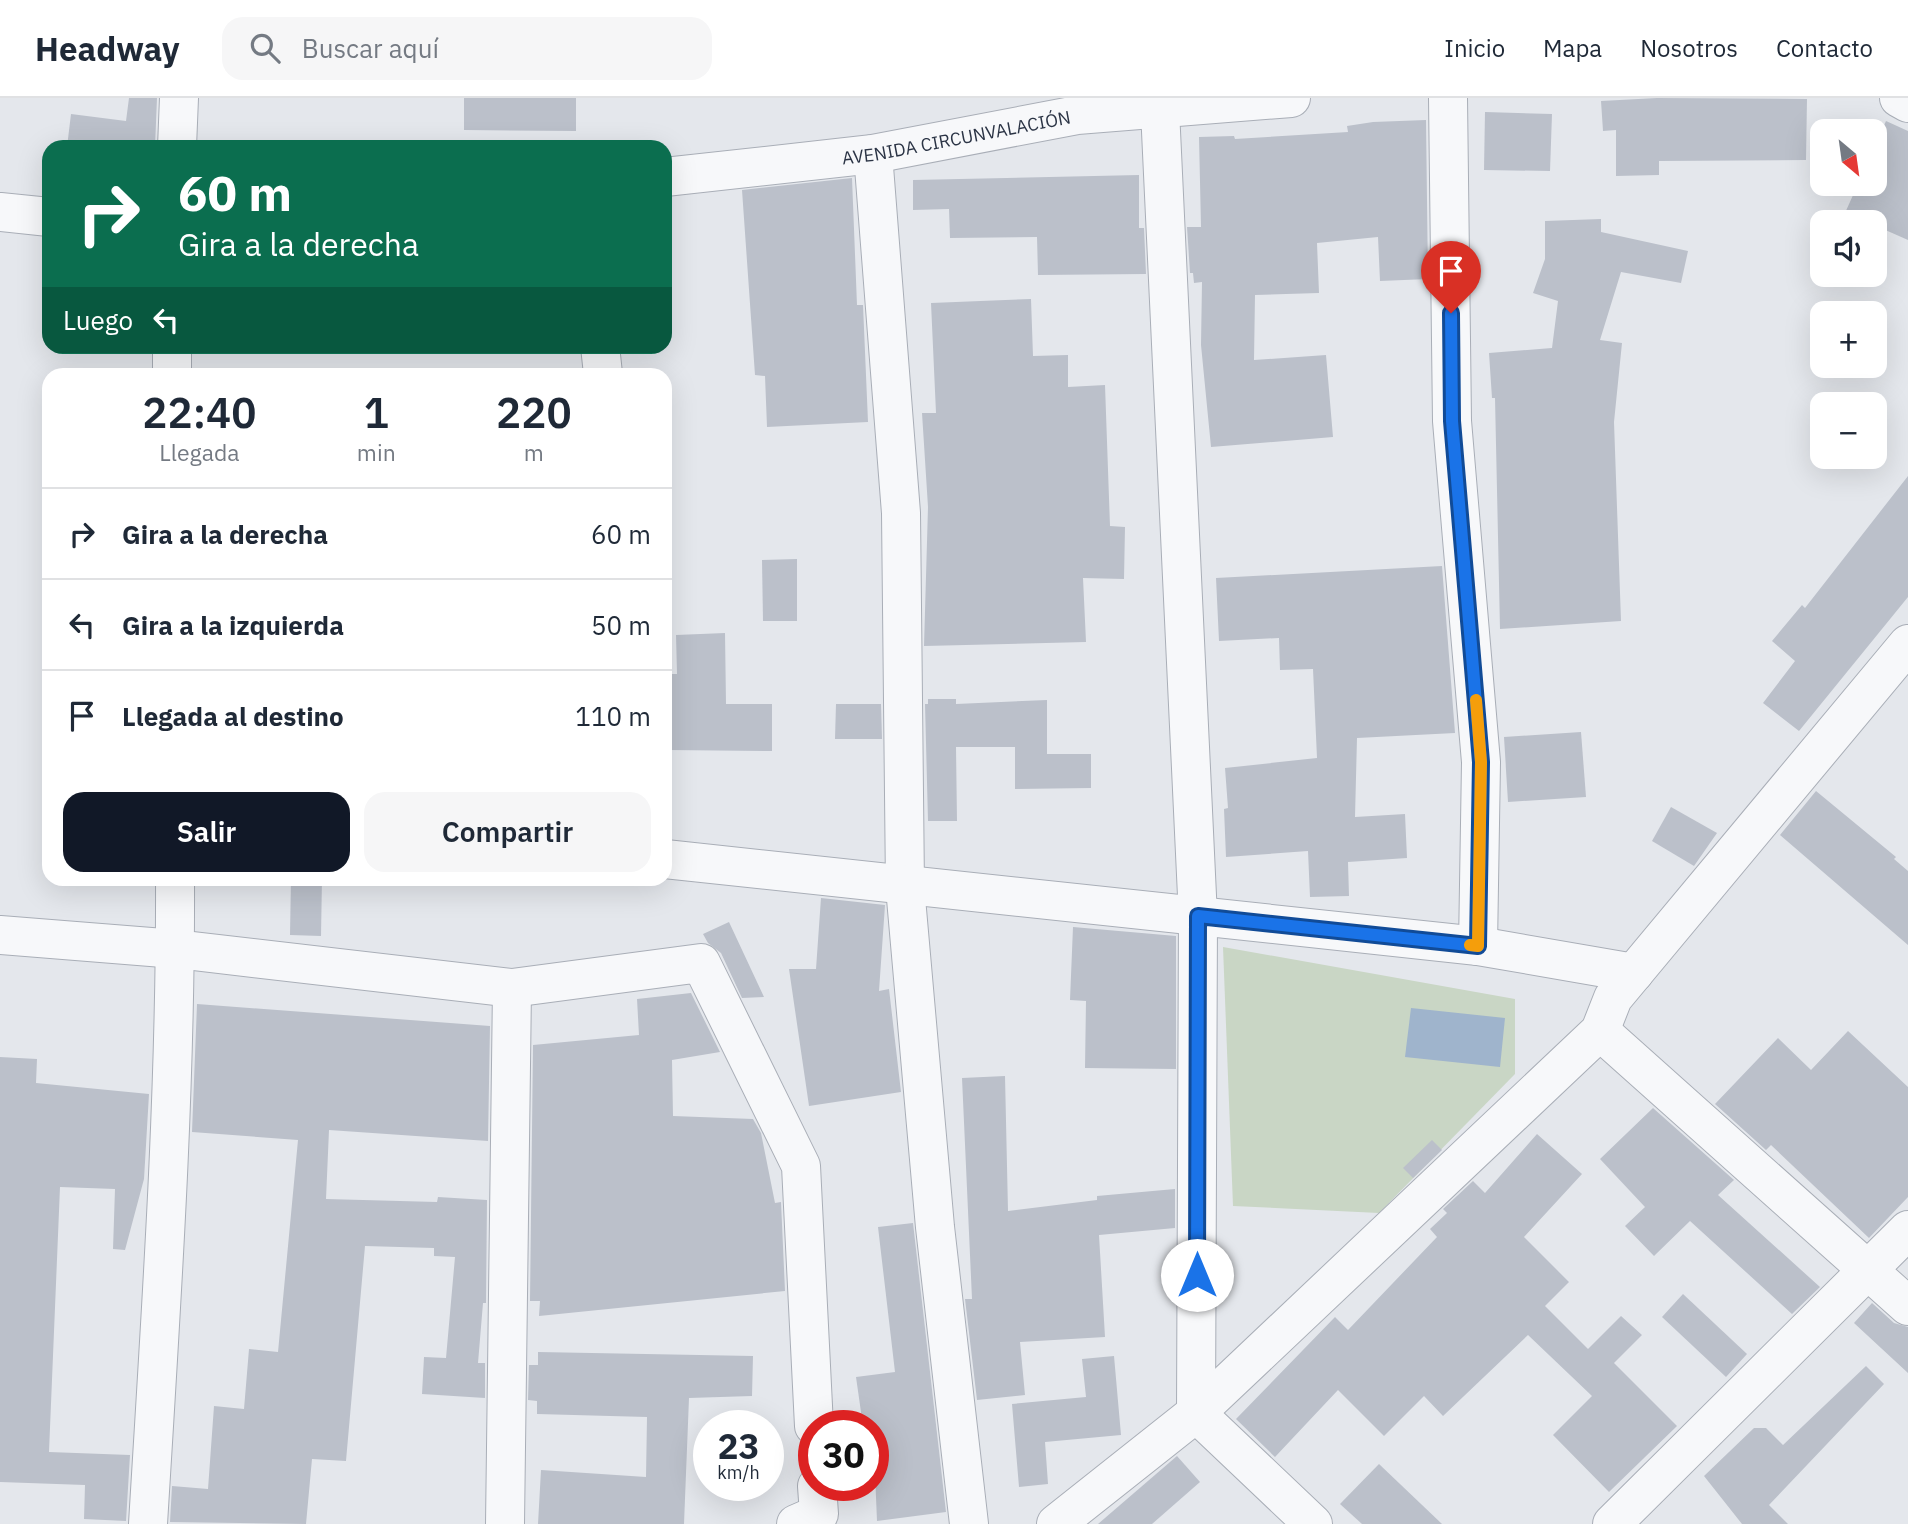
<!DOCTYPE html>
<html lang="es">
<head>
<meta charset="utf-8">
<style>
  :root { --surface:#fff; --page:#f6f6f7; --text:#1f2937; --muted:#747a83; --line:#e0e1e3; --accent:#111827 }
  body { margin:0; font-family:"IBM Plex Sans",sans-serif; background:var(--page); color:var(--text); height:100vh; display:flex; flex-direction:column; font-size:26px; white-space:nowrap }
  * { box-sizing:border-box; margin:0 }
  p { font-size:23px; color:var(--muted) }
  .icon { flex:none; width:38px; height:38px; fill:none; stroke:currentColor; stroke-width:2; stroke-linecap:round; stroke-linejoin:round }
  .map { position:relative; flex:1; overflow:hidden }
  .panel { position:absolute; left:42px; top:270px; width:630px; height:518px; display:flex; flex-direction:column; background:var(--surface); border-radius:21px; box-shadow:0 7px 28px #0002 }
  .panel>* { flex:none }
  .hud { position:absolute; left:42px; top:42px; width:630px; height:214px; border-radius:21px; box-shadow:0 7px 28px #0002; background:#0b6e4f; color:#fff; overflow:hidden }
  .needle { width:46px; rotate:151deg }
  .controls { position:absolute; left:1810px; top:21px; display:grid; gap:14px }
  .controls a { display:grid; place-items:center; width:77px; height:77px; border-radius:14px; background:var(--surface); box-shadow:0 7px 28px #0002; font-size:35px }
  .speed { position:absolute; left:693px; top:1312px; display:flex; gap:14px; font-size:35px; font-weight:700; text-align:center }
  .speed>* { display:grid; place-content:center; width:91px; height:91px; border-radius:50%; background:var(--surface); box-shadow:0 7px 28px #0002; line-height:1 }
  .speed small { font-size:18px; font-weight:400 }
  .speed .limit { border:10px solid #d22; background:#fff; color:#111 }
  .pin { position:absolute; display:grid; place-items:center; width:60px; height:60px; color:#fff; margin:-72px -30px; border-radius:50% 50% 50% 0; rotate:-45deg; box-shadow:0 0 7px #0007 }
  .pin .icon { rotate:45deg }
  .me { position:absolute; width:77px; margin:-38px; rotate:0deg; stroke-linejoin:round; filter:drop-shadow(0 0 5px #0008) }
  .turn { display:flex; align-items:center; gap:24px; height:147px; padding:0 21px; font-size:32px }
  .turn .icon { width:91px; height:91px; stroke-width:2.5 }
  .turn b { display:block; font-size:49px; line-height:60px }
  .then { display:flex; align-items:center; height:66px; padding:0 21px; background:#0003; gap:14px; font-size:26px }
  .eta { display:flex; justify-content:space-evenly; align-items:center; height:119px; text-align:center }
  .eta b { font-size:42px; font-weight:600; line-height:49px }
  .cta { display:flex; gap:14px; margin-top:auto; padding:14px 21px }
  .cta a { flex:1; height:80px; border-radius:21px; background:var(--accent); color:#fff; font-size:28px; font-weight:600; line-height:80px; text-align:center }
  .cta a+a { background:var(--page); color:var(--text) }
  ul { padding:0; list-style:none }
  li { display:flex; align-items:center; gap:21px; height:91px; padding:0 21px; border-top:2px solid var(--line) }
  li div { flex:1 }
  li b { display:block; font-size:26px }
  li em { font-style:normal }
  header { display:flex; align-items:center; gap:42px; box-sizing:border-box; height:98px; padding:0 35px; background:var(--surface); border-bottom:2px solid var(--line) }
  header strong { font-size:33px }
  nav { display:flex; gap:38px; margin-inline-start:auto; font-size:24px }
  .search { width:490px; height:63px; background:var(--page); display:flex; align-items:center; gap:18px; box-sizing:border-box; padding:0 24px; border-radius:21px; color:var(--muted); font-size:26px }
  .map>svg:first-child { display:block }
</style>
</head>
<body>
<header>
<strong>Headway</strong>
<div class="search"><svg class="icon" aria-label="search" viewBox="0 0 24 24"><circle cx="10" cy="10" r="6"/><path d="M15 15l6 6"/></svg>Buscar aquí</div>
<nav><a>Inicio</a><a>Mapa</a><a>Nosotros</a><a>Contacto</a></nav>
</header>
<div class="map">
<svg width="1908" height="1426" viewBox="0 0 1908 1426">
  <rect width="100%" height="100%" fill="#e4e7ec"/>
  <polygon fill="#c9d6c5" points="1223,849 1515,901 1515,976 1379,1115 1233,1108"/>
  <polygon fill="#9fb4cc" points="1411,910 1505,920 1500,969 1405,959"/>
  <g fill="#bbc0ca">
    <polygon points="129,0 157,0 155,49 67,49 71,16 126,23"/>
    <polygon points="464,0 576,0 576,33 464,32"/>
    <polygon points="1657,0 1807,1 1806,62 1659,63 1659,77 1616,78 1616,32 1603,33 1601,3"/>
    <polygon points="1485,14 1552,16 1550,73 1484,72"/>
    <polygon points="1426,22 1428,181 1380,183 1378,139 1317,145 1319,195 1255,197 1254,262 1326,257 1333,339 1211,349 1201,247 1202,184 1194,185 1193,175 1190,175 1187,129 1201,129 1199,39 1234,38 1235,41 1348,34 1347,28 1373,24"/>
    <polygon points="1886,23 1908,33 1908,142 1874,127 1874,124 1845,115 1858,86 1874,86 1874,49"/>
    <polygon points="1139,77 1139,130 1144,130 1146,176 1038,177 1037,139 950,140 949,111 913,112 913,82"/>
    <polygon points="852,80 857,207 863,207 868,324 767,329 765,278 755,277 742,92"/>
    <polygon points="1601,121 1601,134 1688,153 1681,185 1621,174 1600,242 1622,245 1614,324 1621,523 1500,531 1495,300 1492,300 1489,255 1552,250 1558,203 1533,195 1545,161 1545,123"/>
    <polygon points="1031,201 1033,258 1068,257 1068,289 1105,287 1110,428 1125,429 1124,481 1083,480 1086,544 924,548 928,409 922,315 936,315 931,205"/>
    <polygon points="1908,378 1908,499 1799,633 1763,605 1795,563 1772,543 1802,507 1805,510"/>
    <polygon points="797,461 797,523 763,523 762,462"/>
    <polygon points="1442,468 1455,635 1357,640 1355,719 1405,716 1407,760 1348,764 1349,798 1310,799 1308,753 1226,759 1224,711 1228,710 1225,670 1317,660 1313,571 1280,572 1279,540 1219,543 1216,480"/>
    <polygon points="725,535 726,606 772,606 772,653 668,652 667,576 677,576 676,537"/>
    <polygon points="928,601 956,601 956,606 1047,602 1047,656 1091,656 1091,690 1015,691 1015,649 956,649 957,723 928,723 925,606 928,606"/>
    <polygon points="836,606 881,606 882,641 835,641"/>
    <polygon points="1581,634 1586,699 1508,704 1504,639"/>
    <polygon points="1816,693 1896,759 1894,761 1908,773 1908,847 1780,737"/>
    <polygon points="1671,709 1717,735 1694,768 1652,743"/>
    <polygon points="291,780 322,780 321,838 290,837"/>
    <polygon points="821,800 885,807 879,893 889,891 901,994 809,1008 789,871 816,871"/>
    <polygon points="729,824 764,899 742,900 721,855 708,845 703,836"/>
    <polygon points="1073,829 1176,838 1176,971 1085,970 1086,903 1070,902"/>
    <polygon points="691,895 720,954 672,962 673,1018 753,1021 761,1035 775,1105 781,1104 785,1193 539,1218 540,1203 530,1203 533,947 639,937 637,901"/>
    <polygon points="197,906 490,928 488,1043 329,1032 326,1101 437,1104 438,1099 487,1102 486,1205 483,1205 478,1265 485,1265 485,1300 422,1296 424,1259 446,1260 455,1159 434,1158 434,1150 365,1148 346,1363 312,1361 306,1426 170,1424 172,1388 208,1391 214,1308 244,1311 249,1251 278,1254 298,1042 192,1034"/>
    <polygon points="1848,933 1908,989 1908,1099 1869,1140 1771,1047 1766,1052 1715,1006 1778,940 1811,972"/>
    <polygon points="0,959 37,961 36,985 149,996 144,1081 125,1152 113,1151 115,1091 60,1089 49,1354 130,1357 126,1423 84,1421 85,1387 0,1384"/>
    <polygon points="1005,978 1008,1113 1097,1102 1097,1098 1175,1091 1175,1130 1099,1137 1105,1239 1020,1244 1025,1297 977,1302 965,1201 972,1201 962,980"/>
    <polygon points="1653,1010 1734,1082 1718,1097 1820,1189 1792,1216 1690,1123 1654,1158 1625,1128 1645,1109 1600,1061"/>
    <polygon points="1537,1036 1582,1076 1524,1139 1569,1184 1545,1208 1588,1251 1621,1218 1642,1237 1614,1265 1677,1328 1609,1394 1553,1337 1592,1298 1528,1237 1443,1318 1424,1298 1384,1338 1338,1292 1275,1359 1236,1321 1335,1219 1348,1232 1437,1139 1430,1131 1447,1115 1443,1111 1473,1083 1485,1095"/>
    <polygon points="1432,1042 1442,1052 1413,1080 1403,1070"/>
    <polygon points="913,1125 946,1414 877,1423 873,1328 863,1328 856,1279 895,1274 878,1129"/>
    <polygon points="1683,1196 1747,1256 1726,1279 1662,1219"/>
    <polygon points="1872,1205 1894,1225 1908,1229 1908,1275 1854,1225"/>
    <polygon points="538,1254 753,1258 752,1298 689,1300 684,1426 538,1426 541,1372 646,1379 647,1319 537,1316 537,1303 528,1302 529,1267 538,1267"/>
    <polygon points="1114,1258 1121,1337 1045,1344 1048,1386 1019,1389 1012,1306 1086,1299 1082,1261"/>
    <polygon points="1866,1268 1884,1286 1769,1407 1788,1426 1742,1426 1704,1378 1754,1330 1766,1330 1783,1347"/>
    <polygon points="1177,1358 1200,1384 1152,1426 1098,1426"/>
    <polygon points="1379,1366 1442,1426 1362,1426 1340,1406"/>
  </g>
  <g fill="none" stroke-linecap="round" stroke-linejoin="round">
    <defs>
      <g id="minor">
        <polyline points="1448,0 1452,323 1481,664 1478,848"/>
        <polyline points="1899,0 1908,5"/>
        <polyline points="1160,12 1198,819 1196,1315 1313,1426"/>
        <polyline points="177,49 179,0"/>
        <polyline points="873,56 901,415 905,789 935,1129 969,1426"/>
        <path id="s1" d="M 665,79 L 873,56 L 1077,17 L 1291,0"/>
        <polyline points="0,114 49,119"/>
        <polyline points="172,248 172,276"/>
        <polyline points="600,248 603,276"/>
        <polyline points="665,761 1478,848 1634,875"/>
        <polyline points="0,837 176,851 512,890 701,865 801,1068 814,1328"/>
        <polyline points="1600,933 1908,1208"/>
        <path d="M 148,1426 C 161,1211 176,996 175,780"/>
        <polyline points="505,1426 512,890"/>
        <polyline points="796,1426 819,1416 817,1388"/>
        <polyline points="1056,1426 1196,1315 1600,933 1613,900 1908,546"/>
        <polyline points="1612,1426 1908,1132"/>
      </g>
    </defs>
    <use href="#minor" stroke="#a9aeb7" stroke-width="40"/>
    <use href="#minor" stroke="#f7f8fa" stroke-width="38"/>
  </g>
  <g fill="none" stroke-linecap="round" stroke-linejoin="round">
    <defs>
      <polyline id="route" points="1197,1177 1198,818 1478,848 1481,664 1452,323 1451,215"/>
    </defs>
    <use href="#route" stroke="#114b97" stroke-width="18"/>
    <use href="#route" stroke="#1a73e8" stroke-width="12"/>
    <polyline stroke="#f59e0b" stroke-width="12" points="1470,847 1478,848 1481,664 1476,602"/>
  </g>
  <g text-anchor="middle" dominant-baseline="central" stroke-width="5" stroke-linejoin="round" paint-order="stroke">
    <g font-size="18" fill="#2b3445" stroke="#f4f6f9">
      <text stroke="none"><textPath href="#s1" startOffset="294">AVENIDA CIRCUNVALACIÓN</textPath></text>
    </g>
  </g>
</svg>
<div class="controls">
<a><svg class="needle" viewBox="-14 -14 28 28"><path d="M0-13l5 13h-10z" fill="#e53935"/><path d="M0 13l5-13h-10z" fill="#747a83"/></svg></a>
<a><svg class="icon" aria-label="sound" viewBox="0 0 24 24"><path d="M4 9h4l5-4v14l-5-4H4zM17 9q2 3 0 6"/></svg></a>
<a>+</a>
<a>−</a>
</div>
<div class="speed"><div>23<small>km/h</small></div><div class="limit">30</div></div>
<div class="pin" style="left:1451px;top:215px;background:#d93025"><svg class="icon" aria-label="arrive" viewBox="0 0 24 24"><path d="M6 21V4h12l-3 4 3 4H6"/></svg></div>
<svg class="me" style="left:1197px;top:1177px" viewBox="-20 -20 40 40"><circle r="19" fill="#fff"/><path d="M0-13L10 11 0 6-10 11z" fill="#1a73e8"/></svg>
<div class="hud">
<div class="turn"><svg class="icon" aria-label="right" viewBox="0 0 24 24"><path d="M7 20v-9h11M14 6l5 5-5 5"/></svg><div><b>60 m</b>Gira a la derecha</div></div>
<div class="then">Luego<svg class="icon" aria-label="left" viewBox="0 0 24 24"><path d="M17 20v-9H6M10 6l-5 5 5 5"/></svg></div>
</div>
<section class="panel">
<div class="eta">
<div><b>22:40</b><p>Llegada</p></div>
<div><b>1</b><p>min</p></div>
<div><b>220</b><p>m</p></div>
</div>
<ul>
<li><svg class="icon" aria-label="right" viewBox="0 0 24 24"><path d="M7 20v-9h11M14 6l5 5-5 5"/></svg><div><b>Gira a la derecha</b></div><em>60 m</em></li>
<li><svg class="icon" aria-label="left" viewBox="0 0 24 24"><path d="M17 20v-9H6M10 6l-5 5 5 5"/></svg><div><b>Gira a la izquierda</b></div><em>50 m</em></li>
<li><svg class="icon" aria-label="arrive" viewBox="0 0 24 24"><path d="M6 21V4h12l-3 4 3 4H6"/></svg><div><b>Llegada al destino</b></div><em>110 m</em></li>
</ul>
<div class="cta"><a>Salir</a><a>Compartir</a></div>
</section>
</div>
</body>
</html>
